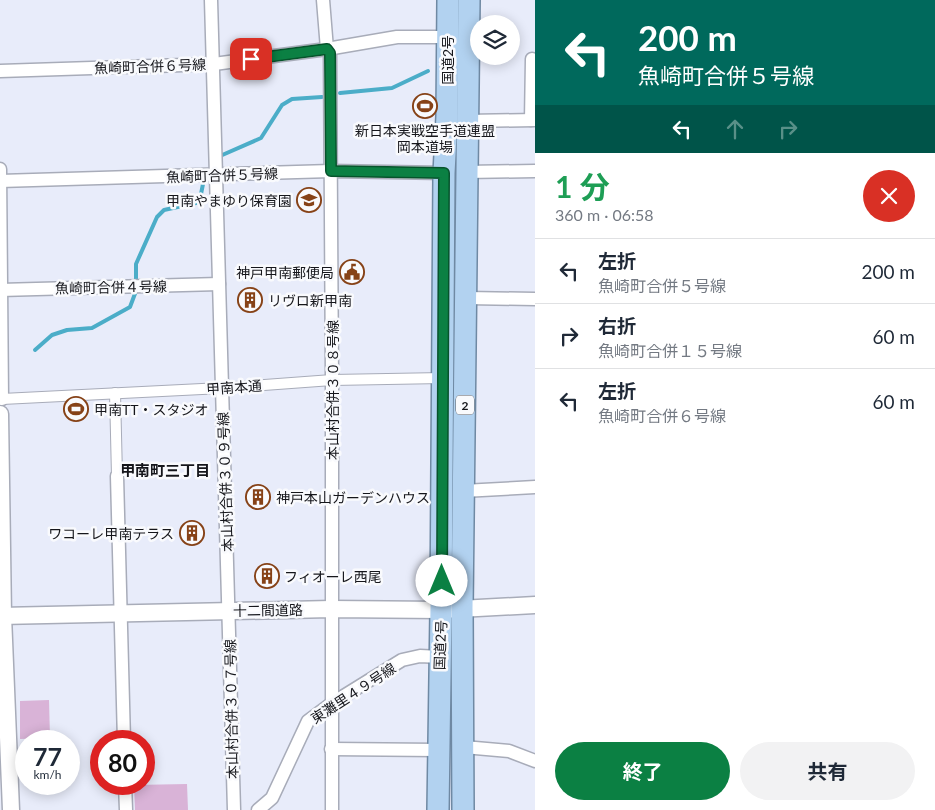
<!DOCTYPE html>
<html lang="ja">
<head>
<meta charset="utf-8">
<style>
  :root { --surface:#fff; --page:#f2f2f3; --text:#1f2937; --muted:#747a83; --line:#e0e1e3; --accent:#0b8043 }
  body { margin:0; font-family:Lato,"Noto Sans JP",sans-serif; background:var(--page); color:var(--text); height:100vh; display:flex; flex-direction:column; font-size:19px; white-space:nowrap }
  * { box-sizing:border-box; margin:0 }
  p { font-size:16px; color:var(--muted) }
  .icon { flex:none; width:28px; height:28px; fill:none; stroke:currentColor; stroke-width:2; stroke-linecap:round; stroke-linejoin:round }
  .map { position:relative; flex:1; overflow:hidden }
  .panel { display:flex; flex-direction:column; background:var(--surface); width:400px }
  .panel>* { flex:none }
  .guide { background:#00695c; color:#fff; overflow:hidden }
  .buttons { position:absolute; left:470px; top:15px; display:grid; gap:10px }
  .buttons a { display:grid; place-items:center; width:50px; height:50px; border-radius:50%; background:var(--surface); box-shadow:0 2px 12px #0003; font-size:25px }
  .speed { position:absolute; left:15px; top:730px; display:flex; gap:10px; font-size:25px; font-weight:700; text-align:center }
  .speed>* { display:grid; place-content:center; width:65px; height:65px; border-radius:50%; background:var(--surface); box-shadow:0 2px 12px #0003; line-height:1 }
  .speed small { font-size:12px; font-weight:400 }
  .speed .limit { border:8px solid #d22; background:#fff; color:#111 }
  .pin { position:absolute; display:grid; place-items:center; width:42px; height:42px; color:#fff; margin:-21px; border-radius:10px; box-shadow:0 2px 8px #0006 }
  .me { position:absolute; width:55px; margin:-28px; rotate:0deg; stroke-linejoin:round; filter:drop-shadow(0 0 4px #0008) }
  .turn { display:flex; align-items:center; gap:18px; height:105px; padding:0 20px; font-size:22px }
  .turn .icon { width:65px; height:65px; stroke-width:2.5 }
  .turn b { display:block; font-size:35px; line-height:42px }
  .lanes { display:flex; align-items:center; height:48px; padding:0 20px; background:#0003; justify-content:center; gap:25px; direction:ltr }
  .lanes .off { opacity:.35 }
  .round { display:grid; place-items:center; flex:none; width:52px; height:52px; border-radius:26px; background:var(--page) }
  .headline { display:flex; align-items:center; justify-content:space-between; height:85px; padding:0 20px }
  h1 { font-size:30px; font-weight:700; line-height:38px; color:#1e9e55 }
  .primary-button { display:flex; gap:10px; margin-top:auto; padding:10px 20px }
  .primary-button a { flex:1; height:58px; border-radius:30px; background:var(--accent); color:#fff; font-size:20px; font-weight:700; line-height:58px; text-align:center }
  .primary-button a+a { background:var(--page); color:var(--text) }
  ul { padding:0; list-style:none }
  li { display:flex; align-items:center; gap:15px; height:65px; padding:0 20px; border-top:1px solid var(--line) }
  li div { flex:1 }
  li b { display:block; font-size:19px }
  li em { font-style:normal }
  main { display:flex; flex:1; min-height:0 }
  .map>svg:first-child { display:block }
</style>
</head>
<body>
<main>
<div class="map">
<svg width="535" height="810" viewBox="0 0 535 810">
  <rect width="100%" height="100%" fill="#e8ecfa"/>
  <g fill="#d9b3d7">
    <polygon points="49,700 50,738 20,739 20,701"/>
    <polygon points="187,784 188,810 135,810 134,785"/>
  </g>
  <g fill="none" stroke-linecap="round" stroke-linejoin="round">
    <g stroke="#4badc8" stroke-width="4">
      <polyline points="340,93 392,88 428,71"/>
      <polyline points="220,156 261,138 282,105 292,99 322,97"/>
      <polyline points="136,280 136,264 157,217 164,210 196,203 200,199 203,184"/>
      <polyline points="35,350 52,335 67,330 92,328 130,307 136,291"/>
    </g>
    <defs>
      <g id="pedestrian">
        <polyline points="115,393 117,476"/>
        <polyline points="2,399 222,388 332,380 443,378"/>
      </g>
      <g id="minor">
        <polyline points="211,0 234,810"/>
        <polyline points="323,0 327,49 330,53 332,380 332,810"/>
        <polyline points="0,71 214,64 327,49 397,37 447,37"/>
        <polyline points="531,120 532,59"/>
        <polyline points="467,121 535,120"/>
        <polyline points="0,169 2,399"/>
        <polyline points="466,172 535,171"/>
        <polyline points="0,181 331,171 444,173"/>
        <polyline points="0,290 219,284"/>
        <polyline points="467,298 535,299"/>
        <polyline points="117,476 124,741"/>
        <polyline points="463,491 535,487"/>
        <polyline points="464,747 509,751 535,761"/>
        <polyline points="331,749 438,750"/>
        <polyline points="125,784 126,810"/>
        <polyline points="258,810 272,798 308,721 331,704 402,660 420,656 440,657"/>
      </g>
      <g id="tertiary">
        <polyline points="0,414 3,616 11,810"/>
        <polyline points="0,616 331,609 441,610 535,605"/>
      </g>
      <g id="trunk">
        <polyline points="438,810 441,610 444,173 447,116 448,0"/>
        <polyline points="463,810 462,608 469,0"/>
      </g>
    </defs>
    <use href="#pedestrian" stroke="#a8acb9" stroke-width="12"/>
    <use href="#minor" stroke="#a8acb9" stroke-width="15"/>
    <use href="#tertiary" stroke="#a8acb9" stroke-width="19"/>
    <use href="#trunk" stroke="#6f89a3" stroke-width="24"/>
    <use href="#pedestrian" stroke="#fff" stroke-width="10"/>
    <use href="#minor" stroke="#fff" stroke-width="12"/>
    <use href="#tertiary" stroke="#fff" stroke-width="16"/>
    <use href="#trunk" stroke="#b2d2f0" stroke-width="21"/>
    <defs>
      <polyline id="pedestrian-bridge" points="437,130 476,131"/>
    </defs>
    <use href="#pedestrian-bridge" stroke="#a8acb9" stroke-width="12" stroke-linecap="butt"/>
    <use href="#pedestrian-bridge" stroke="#fff" stroke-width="10"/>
  </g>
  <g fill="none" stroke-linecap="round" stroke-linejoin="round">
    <defs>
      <polyline id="route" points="251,59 327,49 330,53 331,171 444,173 442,581"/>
    </defs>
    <use href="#route" stroke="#07532c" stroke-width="12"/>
    <use href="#route" stroke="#0b8043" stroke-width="9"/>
  </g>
  <defs>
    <symbol id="stadium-ring" viewBox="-11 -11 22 22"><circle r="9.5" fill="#f9fafd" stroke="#864217" stroke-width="1.5"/><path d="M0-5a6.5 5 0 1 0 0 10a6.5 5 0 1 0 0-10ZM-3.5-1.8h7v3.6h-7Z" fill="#864217"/></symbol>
    <symbol id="school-ring" viewBox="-11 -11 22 22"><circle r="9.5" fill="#f9fafd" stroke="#864217" stroke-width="1.5"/><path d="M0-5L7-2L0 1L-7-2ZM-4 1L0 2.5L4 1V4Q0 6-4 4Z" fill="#864217"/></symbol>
    <symbol id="civic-ring" viewBox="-11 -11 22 22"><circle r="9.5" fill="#f9fafd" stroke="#864217" stroke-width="1.5"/><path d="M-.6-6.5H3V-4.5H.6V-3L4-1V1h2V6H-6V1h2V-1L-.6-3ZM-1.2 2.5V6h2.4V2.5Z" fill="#864217"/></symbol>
    <symbol id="building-ring" viewBox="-11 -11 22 22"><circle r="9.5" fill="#f9fafd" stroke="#864217" stroke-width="1.5"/><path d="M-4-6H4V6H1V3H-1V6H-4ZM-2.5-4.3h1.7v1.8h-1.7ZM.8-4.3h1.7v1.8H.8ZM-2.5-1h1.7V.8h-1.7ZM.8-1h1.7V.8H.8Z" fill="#864217"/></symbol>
  </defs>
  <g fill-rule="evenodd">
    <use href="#stadium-ring" x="411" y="92" width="28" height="28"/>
    <use href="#school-ring" x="295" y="186" width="28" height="28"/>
    <use href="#civic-ring" x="338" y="258" width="28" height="28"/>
    <use href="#building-ring" x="236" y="286" width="28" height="28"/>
    <use href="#stadium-ring" x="62" y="395" width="28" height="28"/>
    <use href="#building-ring" x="244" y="483" width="28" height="28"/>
    <use href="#building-ring" x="178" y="519" width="28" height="28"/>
    <use href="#building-ring" x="253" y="562" width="28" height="28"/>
  </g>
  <g text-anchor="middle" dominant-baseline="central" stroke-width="5" stroke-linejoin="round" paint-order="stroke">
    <rect fill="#f9fafd" stroke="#595a5f" stroke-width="1" x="456" y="395.5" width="18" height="19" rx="4"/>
    <g font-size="12" font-weight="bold" fill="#15161b">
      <text x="465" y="405">2</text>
    </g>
    <g font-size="14" fill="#15161b" stroke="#f9fafd">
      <text transform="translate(447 60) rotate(-90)">国道2号</text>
      <text transform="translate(150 66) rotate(-2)">魚崎町合併６号線</text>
      <text transform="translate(222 175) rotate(-2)">魚崎町合併５号線</text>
      <text transform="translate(111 287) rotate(-1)">魚崎町合併４号線</text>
      <text transform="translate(234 387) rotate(-4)">甲南本通</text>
      <text transform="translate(332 390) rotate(-90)">本山村合併３０８号線</text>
      <text transform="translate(225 482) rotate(-92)">本山村合併３０９号線</text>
      <text transform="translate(268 610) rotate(-1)">十二間道路</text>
      <text transform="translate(440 645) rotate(-88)">国道2号</text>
      <text transform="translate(353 693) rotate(-33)">東灘里４９号線</text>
      <text transform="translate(231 709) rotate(-91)">本山村合併３０７号線</text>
    </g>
    <g font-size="14" fill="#15161b" stroke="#f9fafd" text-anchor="start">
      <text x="425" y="130" text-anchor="middle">新日本実戦空手道連盟<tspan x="425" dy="16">岡本道場</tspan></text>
      <text x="292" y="200" text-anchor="end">甲南やまゆり保育園</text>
      <text x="334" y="272" text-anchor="end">神戸甲南郵便局</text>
      <text x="268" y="300">リヴロ新甲南</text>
      <text x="94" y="409">甲南TT・スタジオ</text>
      <text x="276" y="497">神戸本山ガーデンハウス</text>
      <text x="174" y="533" text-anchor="end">ワコーレ甲南テラス</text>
      <text x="284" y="576">フィオーレ西尾</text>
    </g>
    <g font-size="15" font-weight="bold" fill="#15161b" stroke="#f9fafd">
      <text x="165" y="470">甲南町三丁目</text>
    </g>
  </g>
</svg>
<div class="buttons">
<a><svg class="icon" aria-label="layers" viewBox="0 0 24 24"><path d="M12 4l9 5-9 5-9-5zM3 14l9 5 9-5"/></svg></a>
</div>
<div class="speed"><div>77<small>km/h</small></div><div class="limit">80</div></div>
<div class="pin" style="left:251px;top:59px;background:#d93025"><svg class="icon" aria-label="arrive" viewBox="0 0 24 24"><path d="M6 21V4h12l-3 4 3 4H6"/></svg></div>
<svg class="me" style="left:442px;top:581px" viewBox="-20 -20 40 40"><circle r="19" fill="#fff"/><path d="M0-13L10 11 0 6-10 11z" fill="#0b8043"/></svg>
</div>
<section class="panel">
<div class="guide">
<div class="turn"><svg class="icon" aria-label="left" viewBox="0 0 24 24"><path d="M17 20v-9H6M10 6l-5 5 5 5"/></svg><div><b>200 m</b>魚崎町合併５号線</div></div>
<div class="lanes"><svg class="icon" aria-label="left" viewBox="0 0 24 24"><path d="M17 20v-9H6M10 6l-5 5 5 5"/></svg><svg class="icon off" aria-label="ahead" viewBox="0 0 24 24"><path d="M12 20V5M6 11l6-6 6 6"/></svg><svg class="icon off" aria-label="right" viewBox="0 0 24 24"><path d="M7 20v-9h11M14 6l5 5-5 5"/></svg></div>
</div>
<div class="headline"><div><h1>1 分</h1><p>360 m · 06:58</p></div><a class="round" style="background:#d93025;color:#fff"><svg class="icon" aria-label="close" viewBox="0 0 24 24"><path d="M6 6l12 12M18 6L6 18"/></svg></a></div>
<ul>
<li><svg class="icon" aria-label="left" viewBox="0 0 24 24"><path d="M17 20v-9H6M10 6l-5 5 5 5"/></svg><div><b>左折</b><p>魚崎町合併５号線</p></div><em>200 m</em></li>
<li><svg class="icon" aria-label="right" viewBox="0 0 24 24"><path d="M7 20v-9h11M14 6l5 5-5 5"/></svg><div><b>右折</b><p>魚崎町合併１５号線</p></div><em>60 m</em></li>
<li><svg class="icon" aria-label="left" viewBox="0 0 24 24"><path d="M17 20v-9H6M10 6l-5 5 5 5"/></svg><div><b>左折</b><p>魚崎町合併６号線</p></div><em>60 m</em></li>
</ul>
<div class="primary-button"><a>終了</a><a>共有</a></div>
</section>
</main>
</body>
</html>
